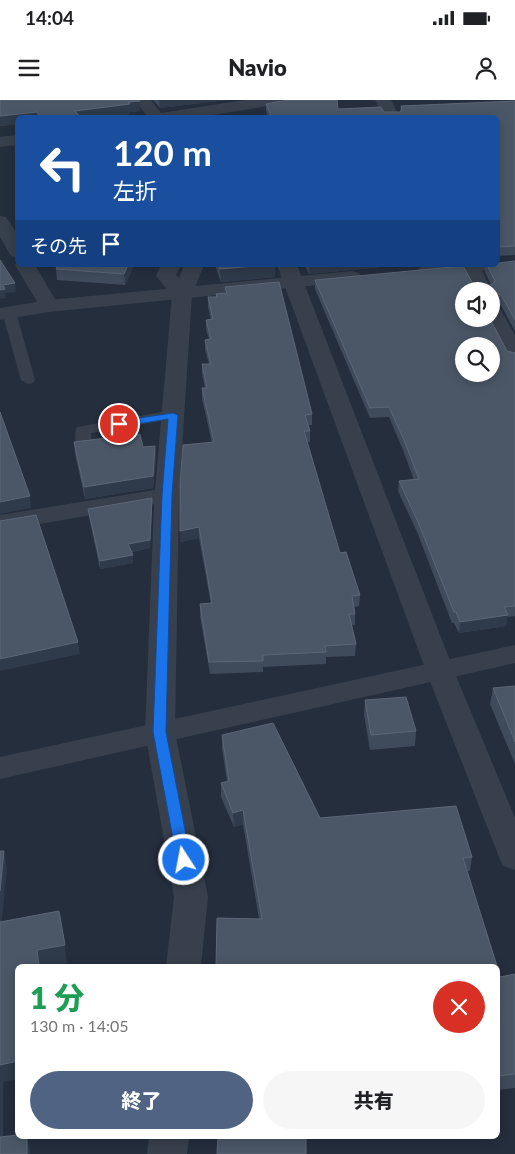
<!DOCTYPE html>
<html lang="ja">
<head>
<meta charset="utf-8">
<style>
  :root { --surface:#fff; --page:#f6f6f6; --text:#202124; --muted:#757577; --accent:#506382 }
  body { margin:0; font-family:Lato,"Noto Sans JP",sans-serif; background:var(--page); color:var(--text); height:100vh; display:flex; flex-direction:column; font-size:19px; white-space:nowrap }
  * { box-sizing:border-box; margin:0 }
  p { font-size:16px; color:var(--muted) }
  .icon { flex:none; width:28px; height:28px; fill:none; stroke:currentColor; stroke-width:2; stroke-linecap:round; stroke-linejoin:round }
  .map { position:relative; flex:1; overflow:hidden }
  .details { position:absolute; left:15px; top:864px; width:485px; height:175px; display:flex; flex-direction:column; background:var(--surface); border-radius:8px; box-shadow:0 2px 12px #0003 }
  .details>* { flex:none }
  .banner { position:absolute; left:15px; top:15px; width:485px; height:152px; border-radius:8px; box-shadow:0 2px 12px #0003; background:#1a4fa0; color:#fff; overflow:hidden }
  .fabs { position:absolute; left:455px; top:182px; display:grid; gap:10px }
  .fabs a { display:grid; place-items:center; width:45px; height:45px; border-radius:50%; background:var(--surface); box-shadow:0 2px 12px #0003; font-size:25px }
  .pin { position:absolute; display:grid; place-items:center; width:42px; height:42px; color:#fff; margin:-21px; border:2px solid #fff; border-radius:50%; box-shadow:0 1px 5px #0007 }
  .me { position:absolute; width:55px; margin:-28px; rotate:349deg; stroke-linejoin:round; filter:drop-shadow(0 0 4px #0008) }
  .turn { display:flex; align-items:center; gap:18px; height:105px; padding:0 15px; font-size:22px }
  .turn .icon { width:65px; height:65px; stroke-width:2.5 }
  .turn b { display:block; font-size:35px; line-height:42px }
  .then { display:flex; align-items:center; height:48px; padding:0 15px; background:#0003; gap:10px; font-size:19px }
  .round { display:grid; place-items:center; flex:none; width:52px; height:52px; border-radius:26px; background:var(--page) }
  .overview { display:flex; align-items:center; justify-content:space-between; height:85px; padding:0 15px }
  h1 { font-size:30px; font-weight:800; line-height:38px; color:#1e9e55 }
  .primary-button { display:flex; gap:10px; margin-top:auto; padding:10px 15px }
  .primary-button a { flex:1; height:58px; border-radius:30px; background:var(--accent); color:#fff; font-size:20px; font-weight:800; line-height:58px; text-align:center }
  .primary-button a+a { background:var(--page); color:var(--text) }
  .status { display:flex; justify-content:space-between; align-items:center; height:35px; padding:0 25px; background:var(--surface); direction:ltr }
  .status svg { height:14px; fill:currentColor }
  header { display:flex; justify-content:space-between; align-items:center; height:65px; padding:0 15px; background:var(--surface); font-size:22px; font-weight:800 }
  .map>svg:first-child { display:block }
</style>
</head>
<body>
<div class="status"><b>14:04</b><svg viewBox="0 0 49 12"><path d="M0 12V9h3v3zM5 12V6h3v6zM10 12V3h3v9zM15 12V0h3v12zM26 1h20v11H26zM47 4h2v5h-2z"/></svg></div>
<header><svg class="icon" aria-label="menu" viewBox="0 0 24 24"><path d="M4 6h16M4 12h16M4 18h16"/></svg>Navio<svg class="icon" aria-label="person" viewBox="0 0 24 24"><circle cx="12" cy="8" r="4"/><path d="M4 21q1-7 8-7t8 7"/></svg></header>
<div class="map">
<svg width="515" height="1054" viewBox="0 0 515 1054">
  <rect width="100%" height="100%" fill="#242e3d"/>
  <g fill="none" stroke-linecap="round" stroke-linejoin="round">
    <g fill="#38404d" fill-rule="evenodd">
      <polygon points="9,208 16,212 35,280 33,283 28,284 21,280 2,212"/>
      <path d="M 173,310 L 181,315 L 178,318 L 91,333 L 92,346 L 90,349 L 78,349 C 75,344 74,332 77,327 Z"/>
    </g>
    <g fill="#38404d" fill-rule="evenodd">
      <polygon points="135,0 151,0 161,13 245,0 282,0 274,5 194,18 148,18"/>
      <polygon points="375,0 391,0 400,18 384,18"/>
      <polygon points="18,35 18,45 0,47 0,37"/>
      <polygon points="0,116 6,117 18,135 18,158 11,156 0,137"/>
      <polygon points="18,162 18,165 35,165 59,206 56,210 49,212 42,210 15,165"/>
      <polygon points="161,165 181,165 176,175 179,178 184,165 204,165 192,194 179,395 175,632 208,797 201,866 166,866 174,797 145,632 154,404 0,431 0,415 155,390 172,195 156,176"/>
      <polygon points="277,165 297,165 454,571 515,718 515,770 503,766 499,757 426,571"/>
      <polygon points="459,165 479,165 492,191 491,192 472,191"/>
      <polygon points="491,203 498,205 515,235 515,261 507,260 504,255 486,219 491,219"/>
      <polygon points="149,1036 189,1036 187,1054 147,1054"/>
    </g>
    <g fill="#38404d" fill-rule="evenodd">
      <polygon points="492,165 489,169 482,171 427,176 420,174 417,170 424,165"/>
      <polygon points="352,171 359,173 362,177 359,181 49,212 0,220 0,208 49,200"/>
      <polygon points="515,545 515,563 0,679 0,657"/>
    </g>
  </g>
  <g fill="#3f4a5b">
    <polygon points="0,0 140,1 140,11 130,12 130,14 105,18 18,18 18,24 0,26"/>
    <polygon points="153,0 226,0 160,8"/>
    <polygon points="515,1 515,155 498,156 498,18 268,18 266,11 266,4 384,12 400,12 401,6"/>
    <polygon points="515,161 515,231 500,204 491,202 491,191 464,191 507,251 515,253 515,516 507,517 506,526 459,533 454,523 452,523 417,432 398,391 399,381 414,380 403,350 389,317 370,318 315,189 315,180 491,185 485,172 485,165 498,165 499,163"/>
    <polygon points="58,165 134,165 125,185 57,180 56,169"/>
    <polygon points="215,165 275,165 275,177 221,182"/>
    <polygon points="305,165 401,165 309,174"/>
    <polygon points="225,187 312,314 312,325 308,325 310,331 310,342 307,342 340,453 360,495 359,506 354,507 355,514 355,525 352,525 356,544 355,556 326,557 326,564 263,567 263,572 210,574 200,516 200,504 211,504 199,438 180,442 180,431 212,343 202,299 202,288 205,288 202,274 202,264 209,264 205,250 205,240 209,239 206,230 206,220 211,220 208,207 208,197 216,197 216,194 226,193"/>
    <polygon points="74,342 143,347 155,346 156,358 153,388 85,399 75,354"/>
    <polygon points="152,406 150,448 132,452 133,463 100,469 89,417 88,409"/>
    <polygon points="515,586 515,664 490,604 493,588"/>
    <polygon points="365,600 416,631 415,646 370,650 364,615"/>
    <polygon points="222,635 320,718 472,757 470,771 467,771 497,866 259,819 243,724 234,727 221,697 221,683 227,681 222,649"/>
    <polygon points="498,868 500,877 515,874 515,988 498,990"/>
  </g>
  <g fill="#2f3a4a">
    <polygon points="159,0 226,0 160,8"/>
    <polygon points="140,1 140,11 130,12 130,14 105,18 75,18 75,11"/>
    <polygon points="37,12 37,18 18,18 18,24 0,26 0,16"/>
    <polygon points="128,165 134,165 125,185 124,174"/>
    <polygon points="267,165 275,165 275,177 221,182 220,169"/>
    <polygon points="309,165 401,165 309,174"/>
    <polygon points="15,183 16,192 5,193 6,198 0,199 0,190 3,185"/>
    <polygon points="155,346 156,358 153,388 85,399 84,387"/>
    <polygon points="30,396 31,408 0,414 0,402"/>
    <polygon points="152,398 152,406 150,448 129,452 128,444"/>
    <polygon points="199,427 199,438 180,442 180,431"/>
    <polygon points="133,455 133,463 100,469 100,461"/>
    <polygon points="508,515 506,526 459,533 460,522"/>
    <polygon points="78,542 80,554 0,571 0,559"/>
    <polygon points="243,710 243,724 234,727 233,713"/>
    <polygon points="4,751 7,769 0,840 0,791"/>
    <polygon points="65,845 67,863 49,866 39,866 37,850"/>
    <polygon points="18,961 18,979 3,982 3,1054 0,1038 0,965"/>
    <polygon points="27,1036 30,1051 30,1054 27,1054"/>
  </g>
  <g fill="#4b5767" stroke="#5c6676" fill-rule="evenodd">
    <polygon points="0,0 139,0 140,1 128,2 130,4 75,11 81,18 42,18 37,12 0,16"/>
    <polygon points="287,0 337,0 338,9 381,7 384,12 400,12 402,11 401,6 515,1 515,146 499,147 498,153 498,18 272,18 266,4"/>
    <polygon points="0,160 15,183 3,185 5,189 0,190"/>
    <path d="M 515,161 L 515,220 L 501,195 L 491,192 L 491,191 L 464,191 L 464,219 L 490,219 L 507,251 L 515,253 L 515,506 L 504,507 L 508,515 L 460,522 L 456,512 L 454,512 L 418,422 L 399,381 L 419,379 L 404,340 L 389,307 L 370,308 L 315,180 L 463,166 L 473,184 L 492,185 L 495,181 L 487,165 L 498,165 L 498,162 L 499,163 ZM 464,246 L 491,246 L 491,274 L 464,274 Z"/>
    <polygon points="58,165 128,165 124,174 56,169"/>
    <polygon points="219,165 267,165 220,169"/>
    <polygon points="279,182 312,314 305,315 310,331 304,331 340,453 346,452 360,495 352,496 355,514 349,514 356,544 325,546 326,552 263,555 263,561 209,562 200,504 212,503 199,427 180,431 180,384 183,345 214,342 202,288 207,288 202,264 211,264 205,240 211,239 206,220 213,219 208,197 217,197 216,194 227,193 225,187"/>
    <polygon points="0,312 30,396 0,402"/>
    <polygon points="140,334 143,347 155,346 153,376 84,387 74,342"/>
    <polygon points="152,398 150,440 128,444 133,455 100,461 88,409"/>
    <polygon points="36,415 78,542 0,559 0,421"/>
    <polygon points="515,586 515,642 493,588"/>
    <polygon points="406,597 416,631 371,635 365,600"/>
    <polygon points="273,623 320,718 456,706 472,757 463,758 497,866 216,866 217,818 262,819 243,710 233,713 221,683 229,681 222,635"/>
    <polygon points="0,751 4,751 0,791"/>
    <polygon points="59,811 65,845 37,850 39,866 18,866 18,961 0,965 0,822"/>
    <polygon points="498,868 500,877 515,874 515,974 498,976"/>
    <polygon points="18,1035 18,1036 27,1036 27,1054 0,1054 0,1037"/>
    <polygon points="218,1036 306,1036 306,1054 217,1054"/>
  </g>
  <polygon fill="#1a73e8" stroke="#114b97" points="173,313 178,315 172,395 166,632 191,760 184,766 177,760 153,632 162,395 168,319 119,327 114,324 119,321"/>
</svg>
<div class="fabs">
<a><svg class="icon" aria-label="sound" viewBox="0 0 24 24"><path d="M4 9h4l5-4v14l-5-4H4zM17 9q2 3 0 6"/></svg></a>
<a><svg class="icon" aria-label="search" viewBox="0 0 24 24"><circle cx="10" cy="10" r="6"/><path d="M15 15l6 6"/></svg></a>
</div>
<div class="pin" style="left:119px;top:324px;background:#d93025"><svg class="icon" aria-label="arrive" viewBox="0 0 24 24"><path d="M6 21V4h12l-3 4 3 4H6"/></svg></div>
<svg class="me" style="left:184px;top:760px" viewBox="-20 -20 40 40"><circle r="17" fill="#1a73e8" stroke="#fff" stroke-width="3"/><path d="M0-11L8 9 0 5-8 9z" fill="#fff"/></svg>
<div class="banner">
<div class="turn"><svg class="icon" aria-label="left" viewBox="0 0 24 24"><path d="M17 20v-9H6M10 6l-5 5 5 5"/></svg><div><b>120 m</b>左折</div></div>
<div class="then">その先<svg class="icon" aria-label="arrive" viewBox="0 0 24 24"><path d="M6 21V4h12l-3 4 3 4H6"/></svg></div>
</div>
<section class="details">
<div class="overview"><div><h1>1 分</h1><p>130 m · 14:05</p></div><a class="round" style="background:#d93025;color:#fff"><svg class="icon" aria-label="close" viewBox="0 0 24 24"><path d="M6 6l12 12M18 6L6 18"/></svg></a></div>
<div class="primary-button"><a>終了</a><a>共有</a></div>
</section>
</div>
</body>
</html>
